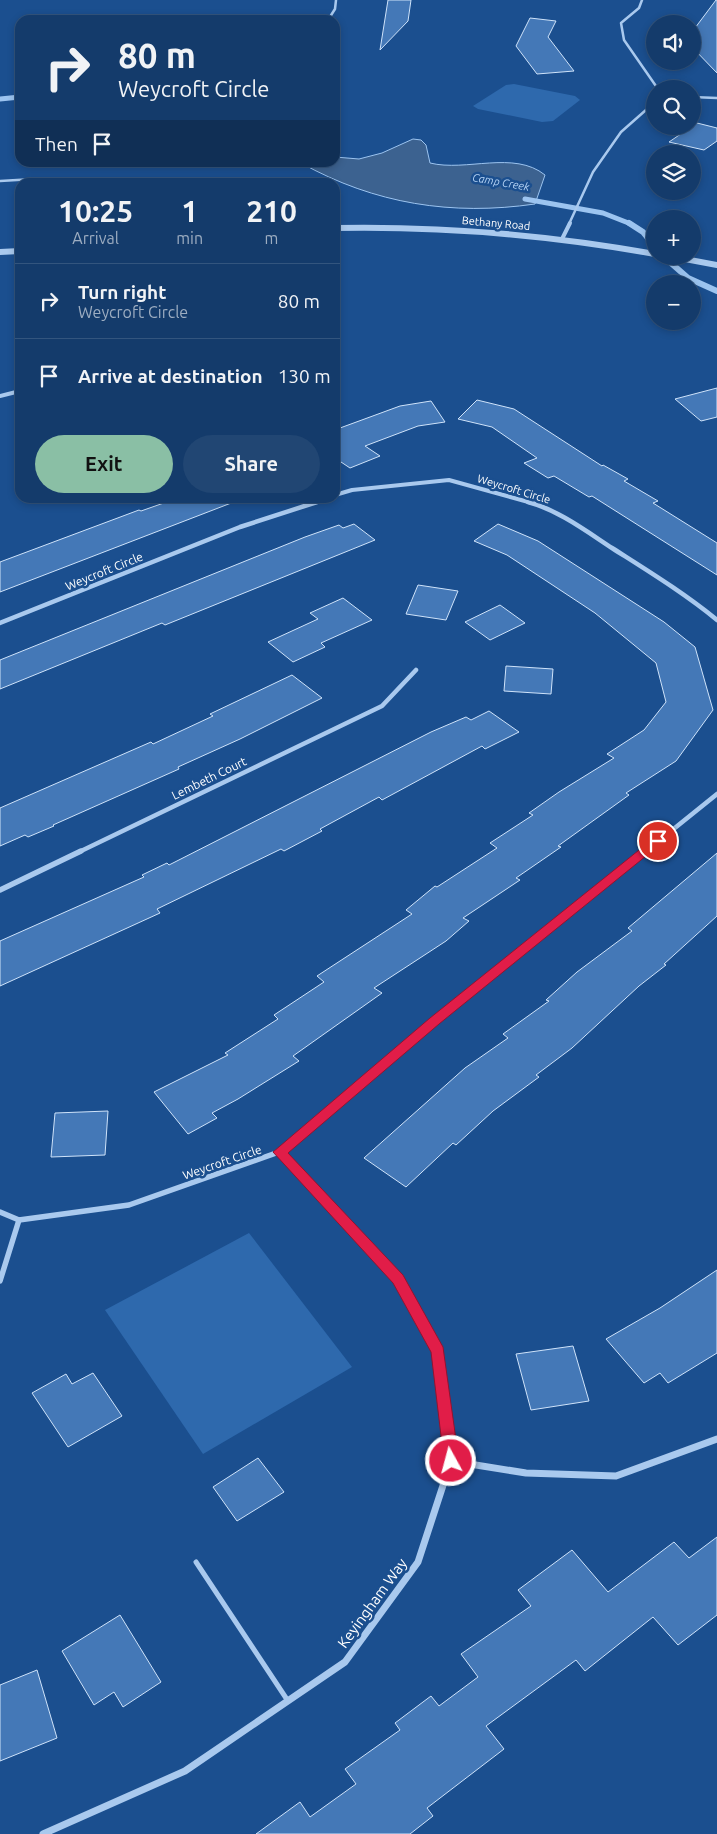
<!DOCTYPE html>
<html lang="en">
<head>
<meta charset="utf-8">
<style>
  :root { --surface:#143b6b; --page:#214673; --text:#f1f3f6; --muted:#9dadc1; --line:#33557e; --accent:#8abfa5 }
  body { margin:0; font-family:Ubuntu,sans-serif; background:var(--page); color:var(--text); height:100vh; display:flex; flex-direction:column; font-size:19px; white-space:nowrap }
  * { box-sizing:border-box; margin:0 }
  p { font-size:16px; color:var(--muted) }
  .icon { flex:none; width:28px; height:28px; fill:none; stroke:currentColor; stroke-width:2; stroke-linecap:round; stroke-linejoin:round }
  .map { position:relative; flex:1; overflow:hidden }
  .side { position:absolute; left:15px; top:178px; width:325px; height:325px; display:flex; flex-direction:column; background:var(--surface); border-radius:15px; box-shadow:0 2px 8px #0003,0 0 0 1px var(--line) }
  .side>* { flex:none }
  .banner { position:absolute; left:15px; top:15px; width:325px; height:152px; border-radius:15px; box-shadow:0 2px 8px #0003,0 0 0 1px var(--line); background:#143b6b; color:var(--text); overflow:hidden }
  .fabs { position:absolute; left:646px; top:15px; display:grid; gap:10px }
  .fabs a { display:grid; place-items:center; width:55px; height:55px; border-radius:50%; background:var(--surface); box-shadow:0 2px 8px #0003,0 0 0 1px var(--line); font-size:25px }
  .pin { position:absolute; display:grid; place-items:center; width:42px; height:42px; color:#fff; margin:-21px; border:2px solid #fff; border-radius:50%; box-shadow:0 1px 5px #0007 }
  .me { position:absolute; width:55px; margin:-28px; rotate:353deg; stroke-linejoin:round; filter:drop-shadow(0 0 4px #0008) }
  .turn { display:flex; align-items:center; gap:18px; height:105px; padding:0 20px; font-size:22px }
  .turn .icon { width:65px; height:65px; stroke-width:2.5 }
  .turn b { display:block; font-size:35px; line-height:42px }
  .then { display:flex; align-items:center; height:48px; padding:0 20px; background:#0003; gap:10px; font-size:19px }
  .eta { display:flex; justify-content:space-evenly; align-items:center; height:85px; text-align:center }
  .eta b { font-size:30px; font-weight:700; line-height:35px }
  .action { display:flex; gap:10px; margin-top:auto; padding:10px 20px }
  .action a { flex:1; height:58px; border-radius:30px; background:var(--accent); color:#111; font-size:20px; font-weight:700; line-height:58px; text-align:center }
  .action a+a { background:var(--page); color:var(--text) }
  ul { padding:0; list-style:none }
  li { display:flex; align-items:center; gap:15px; height:75px; padding:0 20px; border-top:1px solid var(--line) }
  li div { flex:1 }
  li b { display:block; font-size:19px }
  li em { font-style:normal }
  .map>svg:first-child { display:block }
</style>
</head>
<body>
<div class="map">
<svg width="717" height="1834" viewBox="0 0 717 1834">
  <rect width="100%" height="100%" fill="#1b4f8f"/>
  <g fill="#2e69ad">
    <polygon points="514,84 575,96 580,100 553,121 542,122 478,109 473,106 506,85"/>
    <polygon points="249,1233 352,1367 203,1454 105,1310"/>
  </g>
  <path fill="#3c6290" stroke="#9cc4f0" d="M 413,139 L 421,140 L 426,145 L 430,163 C 466,172 514,150 545,175 L 535,204 C 452,216 375,204 301,163 L 335,162 L 335,157 L 359,159 L 382,153 Z"/>
  <g fill="none" stroke-linecap="round" stroke-linejoin="round">
    <g stroke="#9cc4f0" stroke-width="5">
      <polyline points="0,99 20,97"/>
      <polyline points="525,199 603,213 631,224"/>
    </g>
    <g stroke="#9cc4f0" stroke-width="6">
      <polyline points="629,223 643,232 655,247"/>
      <polyline points="663,256 688,278 717,291"/>
    </g>
  </g>
  <g fill="#4478b7" stroke="#cfe3fa">
    <polygon points="388,0 411,0 408,21 380,50"/>
    <polygon points="716,0 717,0 717,73 692,47 692,32"/>
    <polygon points="530,18 556,21 548,37 574,71 537,74 516,46"/>
    <polygon points="697,123 717,128 717,141 704,150 669,142"/>
    <polygon points="717,388 717,417 701,421 675,399"/>
    <polygon points="477,400 514,409 602,466 603,465 628,479 624,481 658,501 653,503 717,543 717,575 592,496 589,497 554,476 548,478 524,463 537,458 492,427 458,419"/>
    <polygon points="431,401 445,422 418,426 365,446 380,456 350,468 335,458 335,425 340,428 400,406"/>
    <polygon points="178,498 238,498 239,500 0,592 0,562 139,510 141,511"/>
    <polygon points="354,524 375,540 165,625 162,623 0,689 0,660 305,537 339,525 343,528"/>
    <polygon points="498,524 538,541 664,622 695,647 713,710 676,761 626,793 629,795 558,846 561,847 516,878 520,880 463,918 469,921 446,941 374,988 382,993 293,1056 299,1061 238,1099 212,1113 217,1118 188,1134 154,1092 228,1055 225,1053 278,1019 274,1015 324,982 317,976 412,914 406,910 435,886 437,887 497,848 490,843 533,815 529,813 559,792 614,758 607,754 644,730 666,702 656,663 595,613 507,555 474,541"/>
    <polygon points="418,585 458,591 446,620 406,614"/>
    <polygon points="343,598 372,620 321,643 325,647 293,662 268,642 318,619 310,613"/>
    <polygon points="500,605 525,623 490,640 465,622"/>
    <polygon points="506,666 553,669 551,694 504,691"/>
    <polygon points="292,675 322,698 240,739 178,767 179,769 53,825 54,826 28,837 25,835 0,846 0,808 151,742 153,744 213,716 210,714"/>
    <polygon points="489,711 519,732 485,749 482,746 382,800 379,797 320,829 322,831 284,851 281,849 157,909 160,913 0,986 0,941 144,877 142,875 167,863 169,865 431,732 466,717 471,720"/>
    <polygon points="717,853 717,916 664,964 666,965 639,986 572,1048 536,1075 539,1077 493,1111 456,1145 453,1143 406,1187 364,1158 465,1068 508,1038 503,1034 549,1001 546,1000 577,972 632,931 628,928"/>
    <polygon points="108,1111 105,1155 51,1157 55,1113"/>
    <polygon points="717,1270 717,1353 668,1383 660,1373 644,1383 606,1339 660,1308"/>
    <polygon points="573,1346 589,1401 531,1410 516,1354"/>
    <polygon points="93,1373 122,1416 68,1447 32,1393 66,1374 72,1384"/>
    <polygon points="258,1458 284,1492 237,1521 213,1487"/>
    <polygon points="717,1537 717,1615 678,1645 653,1617 585,1671 576,1660 486,1726 504,1749 427,1808 433,1816 410,1834 256,1834 300,1802 310,1817 356,1784 345,1769 400,1730 395,1723 431,1696 439,1706 478,1677 461,1654 531,1606 518,1590 572,1550 608,1592 674,1542 689,1558"/>
    <polygon points="120,1615 161,1682 123,1707 114,1692 94,1705 62,1651"/>
    <polygon points="37,1670 57,1738 0,1761 0,1685"/>
  </g>
  <g fill="none" stroke-linecap="round" stroke-linejoin="round">
    <polyline stroke="#a9c9ee" stroke-width="5" points="196,1562 288,1701"/>
    <g stroke="#a9c9ee" stroke-width="2.5">
      <polyline points="642,0 639,8 621,23 624,40 658,89"/>
      <polyline points="328,20 335,9 336,0"/>
      <polyline points="692,97 717,98"/>
      <polyline points="0,181 34,179"/>
      <polyline points="569,224 593,172 621,132 655,102"/>
    </g>
    <g stroke="#a9c9ee" stroke-width="4">
      <polyline points="562,239 570,223"/>
      <polyline points="0,396 20,391"/>
      <polyline points="335,495 352,490 449,480 532,503"/>
      <polyline points="313,503 329,498"/>
    </g>
    <g stroke="#a9c9ee" stroke-width="4.5">
      <path d="M 528,502 C 558,510 586,531 612,548 C 648,571 684,593 717,620"/>
      <polyline points="0,623 240,527 317,502"/>
      <polyline points="79,852 382,706 416,670"/>
      <polyline points="645,852 717,794"/>
    </g>
    <g stroke="#a9c9ee" stroke-width="5.5">
      <polyline points="0,890 81,851"/>
      <polyline points="279,1152 398,1279 403,1289"/>
      <polyline points="0,1212 19,1220 129,1205 279,1152 420,1033 646,851"/>
      <polyline points="0,1281 19,1220"/>
    </g>
    <g stroke="#a9c9ee" stroke-width="7">
      <polyline points="451,1461 526,1473 616,1476 717,1439"/>
      <polyline points="43,1834 185,1771 345,1662 418,1562 451,1461 438,1351 403,1287"/>
    </g>
    <g stroke="#a9c9ee" stroke-width="6">
      <path d="M 335,228 C 443,226 549,235 655,254"/>
      <polyline points="0,252 20,251"/>
      <polyline points="669,256 717,265"/>
    </g>
  </g>
  <polygon fill="#e11d48" stroke="#92132f" points="658,837 662,838 663,841 662,843 439,1024 288,1153 403,1275 443,1347 459,1461 456,1466 451,1468 446,1466 444,1461 431,1352 393,1283 273,1152 430,1018 654,838"/>
  <g text-anchor="middle" dominant-baseline="central" stroke-width="5" stroke-linejoin="round" paint-order="stroke">
    <g font-size="11" font-style="italic" fill="#b5d3f5" stroke="#1b4f8f">
      <text transform="translate(501 182) rotate(10)">Camp Creek</text>
    </g>
    <g font-size="11" fill="#fff" stroke="#1b4f8f">
      <text transform="translate(496 223) rotate(5)">Bethany Road</text>
      <text transform="translate(514 489) rotate(17)">Weycroft Circle</text>
    </g>
    <g font-size="12" fill="#fff" stroke="#1b4f8f">
      <text transform="translate(104 571) rotate(-22)">Weycroft Circle</text>
      <text transform="translate(209 778) rotate(-26)">Lembeth Court</text>
      <text transform="translate(222 1162) rotate(-19)">Weycroft Circle</text>
    </g>
    <g font-size="15" fill="#fff" stroke="#1b4f8f">
      <text transform="translate(372 1603) rotate(-54)">Keyingham Way</text>
    </g>
  </g>
</svg>
<div class="fabs">
<a><svg class="icon" aria-label="sound" viewBox="0 0 24 24"><path d="M4 9h4l5-4v14l-5-4H4zM17 9q2 3 0 6"/></svg></a>
<a><svg class="icon" aria-label="search" viewBox="0 0 24 24"><circle cx="10" cy="10" r="6"/><path d="M15 15l6 6"/></svg></a>
<a><svg class="icon" aria-label="layers" viewBox="0 0 24 24"><path d="M12 4l9 5-9 5-9-5zM3 14l9 5 9-5"/></svg></a>
<a>+</a>
<a>−</a>
</div>
<div class="pin" style="left:658px;top:841px;background:#d93025"><svg class="icon" aria-label="arrive" viewBox="0 0 24 24"><path d="M6 21V4h12l-3 4 3 4H6"/></svg></div>
<svg class="me" style="left:451px;top:1461px" viewBox="-20 -20 40 40"><circle r="17" fill="#e11d48" stroke="#fff" stroke-width="3"/><path d="M0-11L8 9 0 5-8 9z" fill="#fff"/></svg>
<div class="banner">
<div class="turn"><svg class="icon" aria-label="right" viewBox="0 0 24 24"><path d="M7 20v-9h11M14 6l5 5-5 5"/></svg><div><b>80 m</b>Weycroft Circle</div></div>
<div class="then">Then<svg class="icon" aria-label="arrive" viewBox="0 0 24 24"><path d="M6 21V4h12l-3 4 3 4H6"/></svg></div>
</div>
<section class="side">
<div class="eta">
<div><b>10:25</b><p>Arrival</p></div>
<div><b>1</b><p>min</p></div>
<div><b>210</b><p>m</p></div>
</div>
<ul>
<li><svg class="icon" aria-label="right" viewBox="0 0 24 24"><path d="M7 20v-9h11M14 6l5 5-5 5"/></svg><div><b>Turn right</b><p>Weycroft Circle</p></div><em>80 m</em></li>
<li><svg class="icon" aria-label="arrive" viewBox="0 0 24 24"><path d="M6 21V4h12l-3 4 3 4H6"/></svg><div><b>Arrive at destination</b></div><em>130 m</em></li>
</ul>
<div class="action"><a>Exit</a><a>Share</a></div>
</section>
</div>
</body>
</html>
